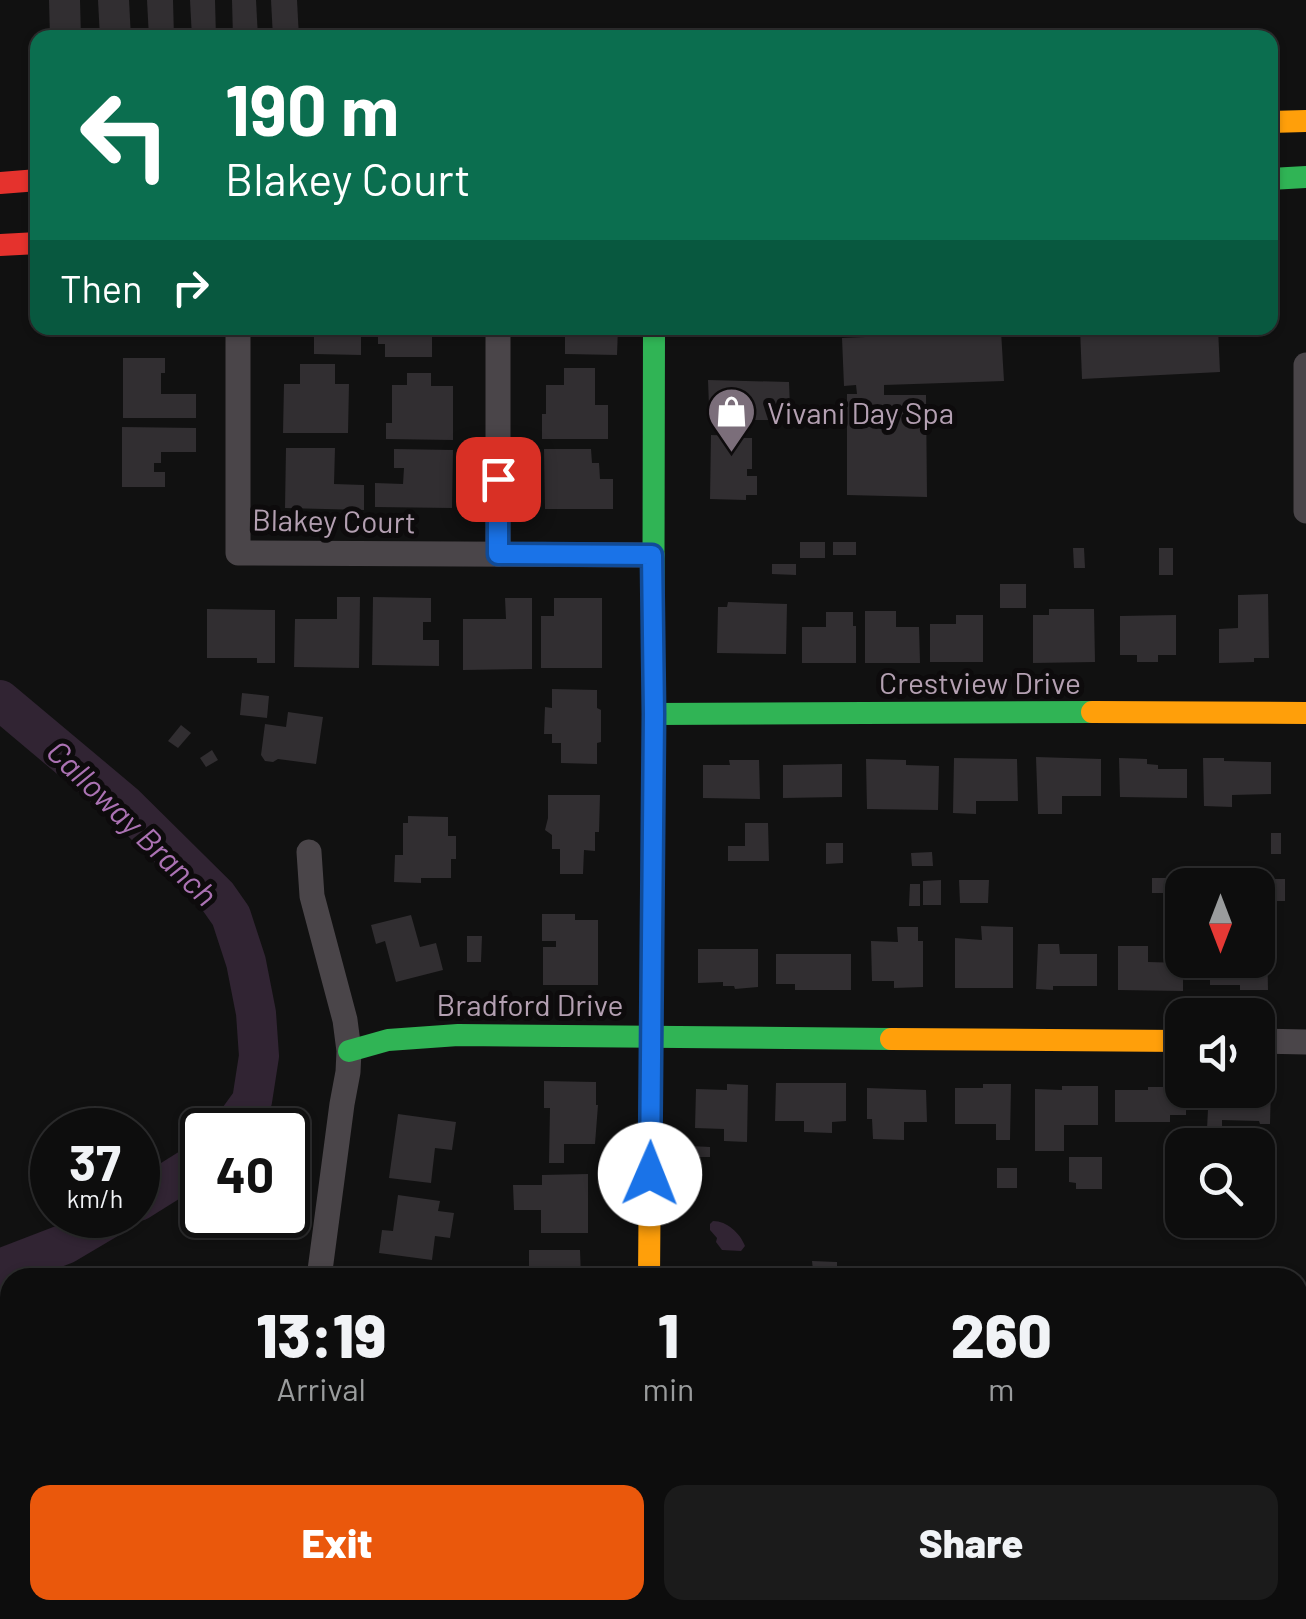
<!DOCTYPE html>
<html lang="en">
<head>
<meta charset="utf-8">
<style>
  :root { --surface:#0d0d0d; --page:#1b1b1b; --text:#f1f3f6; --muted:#9a9c9d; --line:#2d2d2e; --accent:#ea580c }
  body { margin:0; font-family:Barlow,sans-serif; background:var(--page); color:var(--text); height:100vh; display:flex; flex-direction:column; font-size:38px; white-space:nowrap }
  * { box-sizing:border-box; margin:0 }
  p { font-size:32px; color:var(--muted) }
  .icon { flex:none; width:55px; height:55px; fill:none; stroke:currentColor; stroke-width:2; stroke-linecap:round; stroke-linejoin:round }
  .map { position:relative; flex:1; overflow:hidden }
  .side { position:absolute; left:0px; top:1268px; width:1308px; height:352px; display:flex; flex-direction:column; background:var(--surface); border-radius:30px 30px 0 0; box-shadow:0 2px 8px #0004,0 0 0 2px var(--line) }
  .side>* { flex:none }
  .top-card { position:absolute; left:30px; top:30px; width:1248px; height:305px; border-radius:20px; box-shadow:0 2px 8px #0004,0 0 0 2px var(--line); background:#0b6e4f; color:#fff; overflow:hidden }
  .needle { width:65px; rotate:180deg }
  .buttons { position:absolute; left:1165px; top:868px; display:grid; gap:20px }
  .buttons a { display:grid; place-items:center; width:110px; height:110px; border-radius:20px; background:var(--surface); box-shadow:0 2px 8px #0004,0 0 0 2px var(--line); font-size:50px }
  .speed { position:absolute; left:30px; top:1108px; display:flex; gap:20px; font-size:50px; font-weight:700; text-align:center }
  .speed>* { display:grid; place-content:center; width:130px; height:130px; border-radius:50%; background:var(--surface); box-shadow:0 2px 8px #0004,0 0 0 2px var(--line); line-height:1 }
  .speed small { font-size:25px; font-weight:400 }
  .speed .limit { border:5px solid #111; border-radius:15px; background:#fff; color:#111 }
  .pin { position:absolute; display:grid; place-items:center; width:85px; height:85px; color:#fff; margin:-42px; border-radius:20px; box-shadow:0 5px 15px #0006 }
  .me { position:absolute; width:110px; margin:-55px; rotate:1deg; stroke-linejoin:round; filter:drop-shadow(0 0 8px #0008) }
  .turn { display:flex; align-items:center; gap:35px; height:210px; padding:0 30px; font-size:45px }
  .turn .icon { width:130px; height:130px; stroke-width:2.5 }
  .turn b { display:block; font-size:70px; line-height:85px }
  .then { display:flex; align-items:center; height:95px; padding:0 30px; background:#0003; gap:20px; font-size:38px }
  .eta { display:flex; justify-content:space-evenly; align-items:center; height:170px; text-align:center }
  .eta b { font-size:60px; font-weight:800; line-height:70px }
  .button { display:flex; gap:20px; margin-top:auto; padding:20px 30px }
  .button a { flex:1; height:115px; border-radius:20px; background:var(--accent); color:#fff; font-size:40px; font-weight:800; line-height:115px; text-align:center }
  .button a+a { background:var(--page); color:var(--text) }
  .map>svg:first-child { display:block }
</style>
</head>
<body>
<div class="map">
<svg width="1306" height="1619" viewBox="0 0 1306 1619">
  <rect width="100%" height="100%" fill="#111"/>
  <path fill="#312433" d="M 713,1221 C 727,1221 740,1233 745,1246 L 741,1251 L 722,1250 L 716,1242 L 717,1238 L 710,1230 L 710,1224 Z"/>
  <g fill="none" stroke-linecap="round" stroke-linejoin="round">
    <g stroke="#312433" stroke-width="40">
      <polyline points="0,700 124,804 217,896 231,916 246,962 256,1013 259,1056 252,1101 231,1130"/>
      <polyline points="138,1201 202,1161"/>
      <polyline points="0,1269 65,1244 114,1215"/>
    </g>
  </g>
  <g fill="#312e31">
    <polygon points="49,0 80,0 81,38 50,38"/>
    <polygon points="98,0 129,0 131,38 100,38"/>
    <polygon points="147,0 173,0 174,38 149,38"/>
    <polygon points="190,0 215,0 216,38 192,38"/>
    <polygon points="232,0 256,0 258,38 233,38"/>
    <polygon points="271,0 297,0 299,38 273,38"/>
    <polygon points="314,328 361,328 361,355 314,354"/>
    <polygon points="378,328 432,328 432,357 385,357 385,344 378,344"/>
    <polygon points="565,328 618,328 617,355 565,354"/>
    <polygon points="726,328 786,328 786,333 726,336"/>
    <polygon points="1080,328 1218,328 1220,372 1082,379"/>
    <polygon points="1001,331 1004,381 884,385 884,395 926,395 927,497 847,495 847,394 857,394 856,385 844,386 842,338"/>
    <polygon points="123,358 165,358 165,373 161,373 161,394 196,394 196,418 123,418"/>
    <polygon points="300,364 335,364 335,384 349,384 348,433 283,433 284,384 300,384"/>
    <polygon points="564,368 595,368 595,405 608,405 608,439 542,439 542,414 546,414 546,385 564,385"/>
    <polygon points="407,373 431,373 431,386 453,386 453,440 386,439 386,423 392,423 392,385 407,385"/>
    <polygon points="708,380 789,382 790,408 774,408 774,420 736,420 736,407 709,406"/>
    <polygon points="122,427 196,428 196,452 161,452 161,463 154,463 154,472 165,472 165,487 122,487"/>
    <polygon points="711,435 741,436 741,438 752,438 752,469 747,469 747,476 757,476 757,495 746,495 746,500 710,499"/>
    <polygon points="286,448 335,448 334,484 364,485 364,510 285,508"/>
    <polygon points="394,449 453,450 452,508 375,507 375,483 403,484 404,468 394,468"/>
    <polygon points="544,449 591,449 592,463 599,463 600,479 613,479 613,509 545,509"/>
    <rect x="800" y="542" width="25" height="16"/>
    <rect x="833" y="542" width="23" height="13"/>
    <polygon points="1073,548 1084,548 1085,568 1074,568"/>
    <rect x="1159" y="548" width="14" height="27"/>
    <polygon points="772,564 796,564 796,575 772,574"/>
    <rect x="1000" y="584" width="26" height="24"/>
    <polygon points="1268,594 1269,658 1254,658 1254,662 1219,663 1219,629 1238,628 1238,595"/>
    <polygon points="337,597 360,597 359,668 294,667 295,619 337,619"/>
    <polygon points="373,597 431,598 431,622 423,622 423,640 439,640 439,666 372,665"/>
    <polygon points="505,598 532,598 532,669 463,670 463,619 506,619"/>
    <polygon points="554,598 602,598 602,668 541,668 541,616 554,616"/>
    <polygon points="728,602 787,604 786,654 717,653 718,607 727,607"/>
    <polygon points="207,609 275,610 275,663 257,663 257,658 207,658"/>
    <polygon points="1049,609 1094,609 1095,662 1033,663 1033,615 1049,615"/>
    <polygon points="865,611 896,611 896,627 919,627 920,663 865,663"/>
    <polygon points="826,612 853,612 853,626 856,626 856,663 802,663 802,627 826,627"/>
    <polygon points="956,615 983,615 983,662 930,662 930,624 956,624"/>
    <polygon points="1176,615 1176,655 1158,655 1158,662 1137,662 1137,655 1120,655 1120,616"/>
    <polygon points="552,689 597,690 597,708 601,710 601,742 597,743 597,764 561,763 561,743 552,743 552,734 544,734 545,707 552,708"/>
    <polygon points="242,693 269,696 267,718 240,715"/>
    <polygon points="288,712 323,717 316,764 278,759 273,762 265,761 261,755 265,724 286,727"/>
    <polygon points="181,725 191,733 178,748 168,741"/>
    <polygon points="212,750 218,760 206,767 200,758"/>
    <polygon points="1036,757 1101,759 1101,796 1062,796 1062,814 1038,814"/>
    <polygon points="954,758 1017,759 1018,801 976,801 976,814 953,813"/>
    <polygon points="1119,758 1147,759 1147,764 1158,765 1158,769 1187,769 1187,798 1120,797"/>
    <polygon points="1203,758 1224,758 1224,761 1271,762 1271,794 1232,795 1232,807 1204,806"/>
    <polygon points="866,759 906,760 906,765 939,766 938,810 867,809"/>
    <polygon points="729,760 759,760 760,799 703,798 703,765 730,765"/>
    <polygon points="842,764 842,797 783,798 783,765"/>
    <polygon points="548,795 600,795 599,832 595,832 595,851 584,850 583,874 560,874 560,849 552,849 552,835 545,830 548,818"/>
    <polygon points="408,816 448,817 448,836 456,836 456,859 451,859 451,878 421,878 421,883 394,882 395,855 403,855 403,823 408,823"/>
    <polygon points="745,823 768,823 769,861 728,861 728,846 745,846"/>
    <rect x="1271" y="833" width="10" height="21"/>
    <polygon points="826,843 843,843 843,863 826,864"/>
    <polygon points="932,852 933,866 912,866 911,853"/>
    <rect x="1152" y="878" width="18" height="15"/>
    <rect x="1269" y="879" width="16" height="22"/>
    <polygon points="941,880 941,905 923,905 923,881"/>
    <polygon points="959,880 989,880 988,903 960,903"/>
    <polygon points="910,884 920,884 920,906 909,906"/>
    <polygon points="542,914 575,914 575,920 598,920 598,985 543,985 543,947 556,947 556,941 542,941"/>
    <polygon points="411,915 420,947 436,943 443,970 396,982 385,941 376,944 371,925"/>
    <polygon points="981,926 1013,927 1013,988 955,988 955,938 982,940"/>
    <polygon points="897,927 918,927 918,941 923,941 923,987 894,988 894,981 872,981 871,941 898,942"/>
    <polygon points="467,936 482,936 481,962 467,962"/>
    <polygon points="1267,941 1268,990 1240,990 1240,985 1210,985 1210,960 1258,960 1258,942"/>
    <polygon points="1038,944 1059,944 1060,954 1097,954 1097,986 1053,986 1053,990 1036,989"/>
    <polygon points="1118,946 1148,946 1148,962 1183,963 1183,991 1118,990"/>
    <polygon points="698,949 758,949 758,987 735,989 734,986 723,986 723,982 698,983"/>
    <polygon points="776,954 851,954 851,990 795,990 795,984 776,984"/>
    <polygon points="544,1081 596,1082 596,1105 598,1105 595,1144 564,1144 564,1163 549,1163 550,1108 544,1108"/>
    <polygon points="776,1083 846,1083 846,1121 832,1122 832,1133 804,1132 804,1121 775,1121"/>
    <polygon points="727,1084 748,1085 747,1142 724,1141 724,1129 695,1128 696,1089 727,1090"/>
    <polygon points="983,1084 1011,1084 1010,1140 996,1140 996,1124 955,1124 955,1088 983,1088"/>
    <polygon points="1062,1086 1098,1086 1098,1125 1064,1125 1064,1151 1035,1151 1035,1089 1062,1090"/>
    <polygon points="1148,1087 1182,1087 1182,1090 1186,1090 1186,1115 1170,1115 1170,1122 1115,1122 1115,1090 1148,1090"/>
    <polygon points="1258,1087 1271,1087 1270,1124 1260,1124 1259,1121 1222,1120 1222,1129 1207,1129 1209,1090 1258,1090"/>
    <polygon points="867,1088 926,1090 927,1122 904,1122 904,1140 873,1139 872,1119 867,1119"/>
    <polygon points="398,1114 456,1122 452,1150 435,1148 431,1183 389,1178"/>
    <polygon points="690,1146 710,1147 710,1157 690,1157"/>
    <polygon points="1069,1157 1102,1157 1102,1189 1076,1189 1076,1183 1069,1182"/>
    <rect x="997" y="1168" width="20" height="20"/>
    <polygon points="588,1174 588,1233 541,1233 541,1210 514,1210 513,1185 542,1185 542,1175"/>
    <polygon points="398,1195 440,1201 438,1211 454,1213 450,1238 435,1236 432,1260 379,1253 382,1230 393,1231"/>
    <polygon points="529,1250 580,1250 581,1278 517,1278 517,1269 529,1269"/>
    <polygon points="812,1261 837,1262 837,1278 791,1278 791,1271 813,1270"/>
    <polygon points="1037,1266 1060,1266 1060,1270 1090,1270 1090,1278 1038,1278"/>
    <rect x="1201" y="1266" width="45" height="12"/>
    <polygon points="371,1269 418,1274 417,1278 371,1278"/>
    <polygon points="1114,1270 1165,1271 1165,1278 1115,1278"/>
    <polygon points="166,1610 218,1610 226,1611 225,1619 161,1619 166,1616"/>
    <polygon points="505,1610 582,1610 583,1619 506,1619"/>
    <rect x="703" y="1610" width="56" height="9"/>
    <rect x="772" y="1610" width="63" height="9"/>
    <rect x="861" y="1610" width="63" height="9"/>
    <rect x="950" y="1610" width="61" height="9"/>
    <polygon points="1030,1610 1069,1610 1069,1613 1092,1613 1092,1619 1030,1619"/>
    <polygon points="1107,1610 1160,1610 1159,1619 1107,1619"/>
    <rect x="1212" y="1610" width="61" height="9"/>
    <polygon points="333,1612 370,1616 370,1619 332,1619"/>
  </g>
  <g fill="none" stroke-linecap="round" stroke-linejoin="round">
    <g stroke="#4a4549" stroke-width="25">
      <polyline points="238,328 238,553 652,555"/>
      <polyline points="498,328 498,554"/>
      <polyline points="1306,365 1306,511"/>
      <polyline points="309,852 312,896 345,1020 349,1051 348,1072 342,1104 319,1278"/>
      <polyline points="1258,1041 1306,1042"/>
      <polyline points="1298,1369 1306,1369"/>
      <polyline points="275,1619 276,1610"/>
    </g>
    <g stroke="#30b455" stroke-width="22">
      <polyline points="1270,179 1306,177"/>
      <polyline points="654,714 1092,712"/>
      <polyline points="653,793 654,328"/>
      <polyline points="349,1051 388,1040 458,1035 891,1039"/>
    </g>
    <g stroke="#ff9f0a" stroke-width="22">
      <polyline points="1270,122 1306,121"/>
      <polyline points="1092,712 1306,713"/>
      <polyline points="891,1039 1182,1041"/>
      <polyline points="649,1278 653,793"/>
      <polyline points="645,1610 645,1619"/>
    </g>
    <g stroke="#e5322d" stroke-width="22">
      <polyline points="0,183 38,180"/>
      <polyline points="0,245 38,243"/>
    </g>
  </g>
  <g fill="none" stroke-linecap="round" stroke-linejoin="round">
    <defs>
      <polyline id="route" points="498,479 498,554 652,555 654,714 650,1174"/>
    </defs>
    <use href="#route" stroke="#114b97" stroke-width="25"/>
    <use href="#route" stroke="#1a73e8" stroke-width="18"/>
  </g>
  <defs>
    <symbol id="shop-pin" viewBox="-11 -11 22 30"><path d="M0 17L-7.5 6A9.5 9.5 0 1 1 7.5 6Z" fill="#7b6e7a" stroke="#0d0b0c"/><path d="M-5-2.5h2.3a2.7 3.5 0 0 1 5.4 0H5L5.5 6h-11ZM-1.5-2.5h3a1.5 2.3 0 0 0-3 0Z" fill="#fff"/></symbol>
  </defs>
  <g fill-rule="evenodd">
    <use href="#shop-pin" x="704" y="384" width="55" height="75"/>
  </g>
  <g text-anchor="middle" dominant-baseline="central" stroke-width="10" stroke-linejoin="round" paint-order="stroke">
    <g font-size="30" fill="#b4a0b2" stroke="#0d0b0c" text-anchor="start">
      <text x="767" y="412">Vivani Day Spa</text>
    </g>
    <g font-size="30" fill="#b4a0b2" stroke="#0d0b0c">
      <text transform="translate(334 520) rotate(1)">Blakey Court</text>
      <text x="980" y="682">Crestview Drive</text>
      <text x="530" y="1004">Bradford Drive</text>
    </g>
    <g font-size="32" font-style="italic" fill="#ab72b3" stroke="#0d0b0c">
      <text transform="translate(133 822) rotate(44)">Calloway Branch</text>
    </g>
  </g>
</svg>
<div class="buttons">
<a><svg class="needle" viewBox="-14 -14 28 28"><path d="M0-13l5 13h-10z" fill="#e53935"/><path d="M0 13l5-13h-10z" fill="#9a9c9d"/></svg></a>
<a><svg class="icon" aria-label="sound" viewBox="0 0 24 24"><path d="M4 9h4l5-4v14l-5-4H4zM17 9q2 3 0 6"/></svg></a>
<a><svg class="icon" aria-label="search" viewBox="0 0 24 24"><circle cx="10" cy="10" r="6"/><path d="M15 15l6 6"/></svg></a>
</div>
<div class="speed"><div>37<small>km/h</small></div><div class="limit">40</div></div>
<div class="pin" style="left:498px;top:479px;background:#d93025"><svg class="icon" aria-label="arrive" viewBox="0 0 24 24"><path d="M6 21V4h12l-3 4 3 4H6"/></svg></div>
<svg class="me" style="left:650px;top:1174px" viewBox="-20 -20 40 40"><circle r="19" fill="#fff"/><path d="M0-13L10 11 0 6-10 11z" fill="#1a73e8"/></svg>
<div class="top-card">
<div class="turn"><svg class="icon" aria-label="left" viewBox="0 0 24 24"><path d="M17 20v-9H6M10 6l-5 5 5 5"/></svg><div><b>190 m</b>Blakey Court</div></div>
<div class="then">Then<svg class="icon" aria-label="right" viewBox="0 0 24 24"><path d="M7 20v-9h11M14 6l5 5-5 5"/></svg></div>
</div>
<section class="side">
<div class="eta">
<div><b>13:19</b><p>Arrival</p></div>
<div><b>1</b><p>min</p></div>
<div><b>260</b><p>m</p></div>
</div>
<div class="button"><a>Exit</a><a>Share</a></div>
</section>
</div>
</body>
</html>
